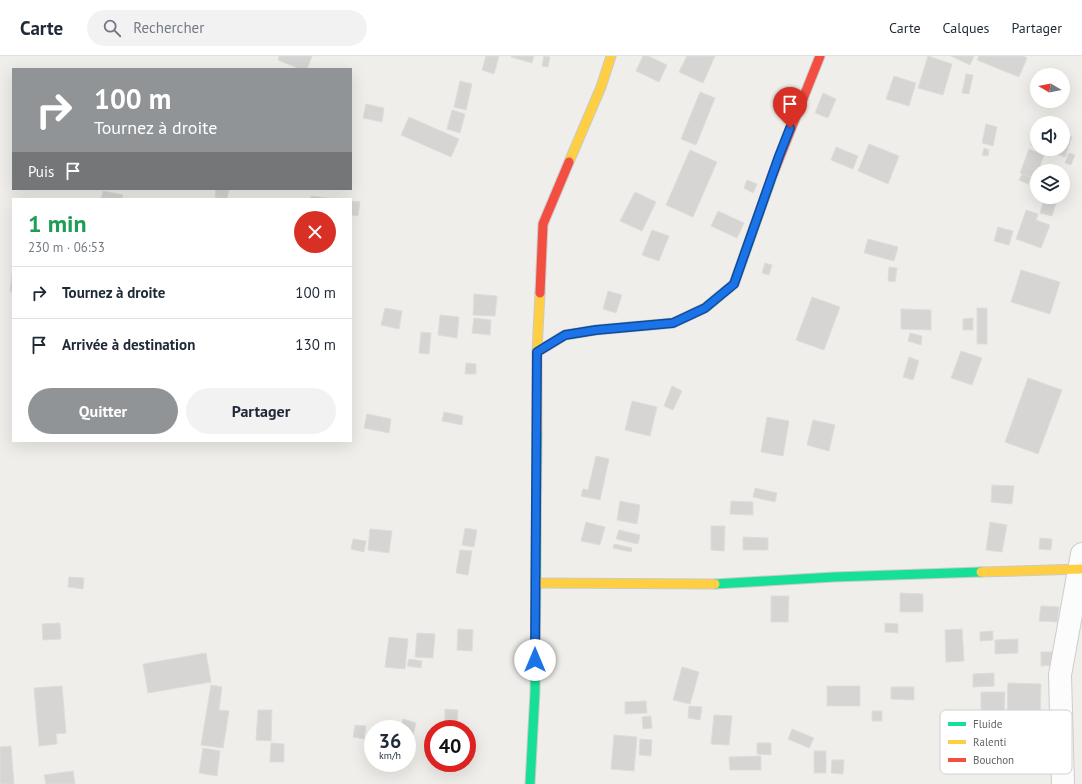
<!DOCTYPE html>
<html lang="fr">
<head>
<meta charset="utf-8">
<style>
  :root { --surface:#fff; --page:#f2f2f3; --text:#1f2937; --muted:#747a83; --line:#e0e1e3; --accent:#919496 }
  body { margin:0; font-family:"PT Sans",sans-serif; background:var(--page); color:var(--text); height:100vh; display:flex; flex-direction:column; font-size:15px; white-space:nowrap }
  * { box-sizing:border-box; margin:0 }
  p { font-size:13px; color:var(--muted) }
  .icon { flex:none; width:22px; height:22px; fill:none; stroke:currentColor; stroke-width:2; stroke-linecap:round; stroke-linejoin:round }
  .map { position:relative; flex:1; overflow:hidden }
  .panel { position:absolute; left:12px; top:142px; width:340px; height:244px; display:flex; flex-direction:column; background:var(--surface); border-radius:0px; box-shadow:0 4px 16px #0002 }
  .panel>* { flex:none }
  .hud { position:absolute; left:12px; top:12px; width:340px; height:122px; border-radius:0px; box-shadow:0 4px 16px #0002; background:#919496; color:#fff; overflow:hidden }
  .needle { width:26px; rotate:280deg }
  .fabs { position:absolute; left:1030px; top:12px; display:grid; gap:8px }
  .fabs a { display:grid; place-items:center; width:40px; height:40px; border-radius:50%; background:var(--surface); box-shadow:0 4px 16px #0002; font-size:20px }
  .speed { position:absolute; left:364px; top:664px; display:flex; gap:8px; font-size:20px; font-weight:700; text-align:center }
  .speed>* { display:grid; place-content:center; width:52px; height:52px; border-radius:50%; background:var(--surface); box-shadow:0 4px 16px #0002; line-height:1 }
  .speed small { font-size:10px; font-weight:400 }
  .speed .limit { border:6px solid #d22; background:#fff; color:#111 }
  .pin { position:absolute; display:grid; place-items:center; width:34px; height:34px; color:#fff; margin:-41px -17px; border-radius:50% 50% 50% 0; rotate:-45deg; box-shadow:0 0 4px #0007 }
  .pin .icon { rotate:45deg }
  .me { position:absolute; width:44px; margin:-22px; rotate:0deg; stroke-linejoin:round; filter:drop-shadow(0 0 3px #0008) }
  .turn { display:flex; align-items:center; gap:14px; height:84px; padding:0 16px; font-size:18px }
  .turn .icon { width:52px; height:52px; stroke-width:2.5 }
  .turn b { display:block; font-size:28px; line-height:34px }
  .then { display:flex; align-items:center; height:38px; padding:0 16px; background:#0003; gap:8px; font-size:15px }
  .round { display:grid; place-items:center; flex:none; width:42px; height:42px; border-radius:21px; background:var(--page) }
  .head { display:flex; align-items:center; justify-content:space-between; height:68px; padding:0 16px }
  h1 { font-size:24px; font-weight:700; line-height:30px; color:#1e9e55 }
  .button { display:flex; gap:8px; margin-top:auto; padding:8px 16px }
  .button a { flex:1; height:46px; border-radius:24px; background:var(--accent); color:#fff; font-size:16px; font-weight:700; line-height:46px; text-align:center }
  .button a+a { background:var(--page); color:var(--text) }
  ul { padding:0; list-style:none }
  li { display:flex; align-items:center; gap:12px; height:52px; padding:0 16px; border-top:1px solid var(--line) }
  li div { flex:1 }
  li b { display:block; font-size:15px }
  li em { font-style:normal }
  header { display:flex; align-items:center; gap:24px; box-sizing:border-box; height:56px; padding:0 20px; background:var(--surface); border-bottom:1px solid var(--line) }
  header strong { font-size:19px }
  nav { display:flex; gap:22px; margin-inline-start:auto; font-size:14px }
  .search { width:280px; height:36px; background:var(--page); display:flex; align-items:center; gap:10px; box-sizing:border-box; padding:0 14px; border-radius:22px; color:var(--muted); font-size:15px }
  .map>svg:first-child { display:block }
</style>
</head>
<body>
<header>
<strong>Carte</strong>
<div class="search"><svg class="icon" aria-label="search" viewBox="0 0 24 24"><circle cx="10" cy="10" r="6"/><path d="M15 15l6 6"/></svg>Rechercher</div>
<nav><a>Carte</a><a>Calques</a><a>Partager</a></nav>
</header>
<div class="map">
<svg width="1082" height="728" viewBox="0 0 1082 728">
  <rect width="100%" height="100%" fill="#efeeea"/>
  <g fill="#d6d5d3" stroke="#deddd9">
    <polygon points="279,0 312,0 307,13 300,13 278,4"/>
    <polygon points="486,0 499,0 494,18 482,14"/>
    <polygon points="512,0 534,0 532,7 511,1"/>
    <polygon points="544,0 550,1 548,11 542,10"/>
    <polygon points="643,0 648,0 667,9 659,26 636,15"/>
    <polygon points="687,0 715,0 703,27 679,16"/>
    <polygon points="928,0 952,8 943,39 918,32"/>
    <polygon points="951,0 974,0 970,9"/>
    <polygon points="979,0 1024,0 1027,2 1019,21 977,4"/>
    <polygon points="966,18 973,19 969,38 962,37"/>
    <polygon points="894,20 916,27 909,50 886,43"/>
    <polygon points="460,25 472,28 466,54 454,51"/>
    <polygon points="700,36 715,42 696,89 681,83"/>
    <polygon points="823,37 836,43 828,62 815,57"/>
    <polygon points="366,48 384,52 382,66 363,62"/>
    <polygon points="452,54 465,58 460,77 447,73"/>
    <polygon points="409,61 459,83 451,101 401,79"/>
    <polygon points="986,68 997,71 993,90 982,87"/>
    <polygon points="1037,72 1037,91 1031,89"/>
    <polygon points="1063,78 1072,81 1065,101 1042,93 1063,93"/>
    <polygon points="869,88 899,100 888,128 858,115"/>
    <polygon points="836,91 858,100 853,113 831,104"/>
    <polygon points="984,92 989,94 988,100 982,99"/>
    <polygon points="1029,93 1044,99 1035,123 1020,117"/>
    <polygon points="690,94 717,106 693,161 666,149"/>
    <polygon points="1069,97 1075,99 1071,109 1065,107"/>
    <polygon points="1022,118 1031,121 1028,128 1019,124"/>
    <polygon points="747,124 757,128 753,137 744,132"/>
    <polygon points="216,133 229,133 227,143 215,141"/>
    <polygon points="103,135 123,139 122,143 101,143"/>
    <polygon points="635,136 656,146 642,175 620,165"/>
    <polygon points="311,140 336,143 311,143"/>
    <polygon points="1045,141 1058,141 1052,160 1040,157"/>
    <polygon points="351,145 360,146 358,160 351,159"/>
    <polygon points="1026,154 1038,158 1036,164 1050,169 1041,192 1016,183"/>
    <polygon points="718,155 744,167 737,182 711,170"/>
    <polygon points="998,171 1013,175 1009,189 994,185"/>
    <polygon points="652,174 669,180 659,205 642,199"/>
    <polygon points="868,183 898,191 894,205 864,197"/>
    <polygon points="765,207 772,209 769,219 762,217"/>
    <polygon points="13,210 13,236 10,236"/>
    <polygon points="889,211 897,212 895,226 888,225"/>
    <polygon points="1021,214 1060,226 1050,258 1011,246"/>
    <polygon points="608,235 622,239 616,257 603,253"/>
    <polygon points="474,238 497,240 495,260 473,259"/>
    <polygon points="812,241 840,251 824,294 796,284"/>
    <polygon points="385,252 402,255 399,273 381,269"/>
    <rect x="977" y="252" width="10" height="36"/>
    <polygon points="901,253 931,254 931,274 901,273"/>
    <polygon points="440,259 459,261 457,282 438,279"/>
    <polygon points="474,262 491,264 490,279 472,277"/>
    <polygon points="973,262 973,274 963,274 963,263"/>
    <polygon points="421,276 431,277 429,298 419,297"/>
    <polygon points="910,277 922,280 921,289 908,285"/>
    <polygon points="961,295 982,302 972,329 951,322"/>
    <polygon points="909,301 919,305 913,324 903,321"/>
    <polygon points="466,307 476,308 476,318 465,318"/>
    <polygon points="1028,322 1062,334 1038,398 1005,386"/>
    <polygon points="672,330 682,335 673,354 664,350"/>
    <polygon points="632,345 657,351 650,380 625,374"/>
    <polygon points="444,356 463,360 462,369 442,365"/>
    <polygon points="367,358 391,363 389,377 364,372"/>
    <polygon points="767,361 789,365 783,400 761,396"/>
    <polygon points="813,364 835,369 829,395 807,389"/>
    <polygon points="596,400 609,403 600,444 581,440 583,433 588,434"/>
    <polygon points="992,429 1014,430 1012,448 991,446"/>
    <polygon points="755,432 777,437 775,446 753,441"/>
    <polygon points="620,445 640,449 637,468 617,464"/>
    <polygon points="731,445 753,446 753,459 730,458"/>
    <polygon points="586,466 605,471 600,489 581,485"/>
    <polygon points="990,466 1007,469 1002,496 986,494"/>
    <polygon points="711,470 725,470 724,495 711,494"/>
    <polygon points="465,472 477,474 474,491 462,489"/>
    <polygon points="370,473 392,475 389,497 368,494"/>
    <polygon points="619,474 640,479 638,488 616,483"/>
    <polygon points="743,481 768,482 768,494 743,494"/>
    <polygon points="1040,482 1052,483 1051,494 1039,493"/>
    <polygon points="353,483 366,485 364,496 351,493"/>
    <polygon points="614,488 632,492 631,496 613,492"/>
    <polygon points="460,494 472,495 468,519 456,517"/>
    <polygon points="69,521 84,522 83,533 68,531"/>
    <polygon points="900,537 923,538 923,556 900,556"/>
    <polygon points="771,540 789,540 788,566 771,566"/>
    <polygon points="1041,550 1059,551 1057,566 1039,565"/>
    <polygon points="60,567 61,583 43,584 42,568"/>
    <polygon points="885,567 898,568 898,577 885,576"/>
    <polygon points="458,573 473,574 472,595 457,594"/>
    <polygon points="962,573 964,605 946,606 945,574"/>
    <polygon points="993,575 993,584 980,585 980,576"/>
    <polygon points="417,577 435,578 433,602 415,601"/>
    <polygon points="389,581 408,583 405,613 385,611"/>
    <polygon points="1018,583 1018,597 995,598 995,584"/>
    <polygon points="1041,596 1054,596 1054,609 1041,610"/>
    <polygon points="206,597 211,626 148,637 143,608"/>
    <polygon points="409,603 422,605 421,612 407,610"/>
    <polygon points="682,611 699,616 690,648 673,644"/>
    <polygon points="994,617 994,630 973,631 973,618"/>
    <polygon points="1008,627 1041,628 1040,664 1007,662"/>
    <polygon points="211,629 222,631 219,654 229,655 223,692 201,689"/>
    <polygon points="62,630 66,677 56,678 57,688 39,690 34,632"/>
    <rect x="827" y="630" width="33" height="20"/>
    <polygon points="891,631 914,631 914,644 891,643"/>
    <polygon points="981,636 1005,636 1004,658 981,657"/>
    <polygon points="646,645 647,657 625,658 625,646"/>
    <polygon points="689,650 702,651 700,664 688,662"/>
    <polygon points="445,653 458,654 457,666 445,666"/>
    <polygon points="258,654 272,654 271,685 256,684"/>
    <rect x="872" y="655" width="10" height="10"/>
    <polygon points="714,659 732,660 729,689 711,688"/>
    <polygon points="651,660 652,672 643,673 642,661"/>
    <polygon points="403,663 416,667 410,690 407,689 407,673 400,673"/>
    <polygon points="355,669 366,670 364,683 353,681"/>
    <polygon points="792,673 814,682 809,692 788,683"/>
    <polygon points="614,679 637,681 634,715 611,713"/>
    <polygon points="640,683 652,684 651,700 639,699"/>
    <polygon points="271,687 284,688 284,706 270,706"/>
    <polygon points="757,687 771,687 771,699 757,698"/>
    <polygon points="11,690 14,728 0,728 0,691"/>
    <polygon points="203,692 220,695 217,720 199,717"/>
    <rect x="814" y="695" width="12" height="22"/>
    <polygon points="761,700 761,714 730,714 729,701"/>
    <polygon points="832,704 844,704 843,718 831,717"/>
    <polygon points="73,715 75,728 46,728 44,719"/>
  </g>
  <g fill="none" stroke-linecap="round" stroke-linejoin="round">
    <defs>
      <polyline id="street" points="1063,728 1060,619 1082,498"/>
      <g id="fast">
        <polyline points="537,296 565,279 596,274 673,267 705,252 734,228 773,118"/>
        <polyline points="715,528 834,521 981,516"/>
        <polyline points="530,728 535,636 537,377"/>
      </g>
      <g id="slow">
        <polyline points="569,106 601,31 611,0"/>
        <polyline points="537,377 537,296 540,237"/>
        <polyline points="981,516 1082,513"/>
        <polyline points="536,527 715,528"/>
      </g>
      <g id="jam">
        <polyline points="773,118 820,0"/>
        <polyline points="540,237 543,168 569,106"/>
      </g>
    </defs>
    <use href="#street" stroke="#cbcccc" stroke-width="24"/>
    <use href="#fast" stroke="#cacacb" stroke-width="11"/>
    <use href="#slow" stroke="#cacacb" stroke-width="11"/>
    <use href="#jam" stroke="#cacacb" stroke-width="11"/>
    <use href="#street" stroke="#fdfcfc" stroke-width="22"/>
    <use href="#fast" stroke="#16e098" stroke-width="9"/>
    <use href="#slow" stroke="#ffcf43" stroke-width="9"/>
    <use href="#jam" stroke="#f24e42" stroke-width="9"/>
  </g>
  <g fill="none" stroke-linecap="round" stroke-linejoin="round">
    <defs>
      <polyline id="route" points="535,604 537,296 565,279 596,274 673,267 705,252 734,228 779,100 790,72"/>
    </defs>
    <use href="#route" stroke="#114b97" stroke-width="10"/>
    <use href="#route" stroke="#1a73e8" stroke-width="7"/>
  </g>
  <rect x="940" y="654" width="132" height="64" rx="6" fill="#fff" stroke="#cfd0d2" stroke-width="1"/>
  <rect x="948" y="666" width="18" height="4" fill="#16e098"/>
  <rect x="948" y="684" width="18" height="4" fill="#ffcf43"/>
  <rect x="948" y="702" width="18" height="4" fill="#f24e42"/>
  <g font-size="11" fill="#5f6368">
    <text x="973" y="672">Fluide</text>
    <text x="973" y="690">Ralenti</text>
    <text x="973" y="708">Bouchon</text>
  </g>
</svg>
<div class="fabs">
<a><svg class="needle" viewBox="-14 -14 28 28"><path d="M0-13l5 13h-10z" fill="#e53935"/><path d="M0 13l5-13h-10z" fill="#747a83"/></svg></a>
<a><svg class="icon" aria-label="sound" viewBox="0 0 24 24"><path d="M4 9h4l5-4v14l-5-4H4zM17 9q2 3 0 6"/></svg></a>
<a><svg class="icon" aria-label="layers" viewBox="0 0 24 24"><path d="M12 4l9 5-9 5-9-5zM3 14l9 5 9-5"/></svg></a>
</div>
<div class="speed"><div>36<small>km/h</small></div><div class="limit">40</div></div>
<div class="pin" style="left:790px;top:72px;background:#d93025"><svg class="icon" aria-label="arrive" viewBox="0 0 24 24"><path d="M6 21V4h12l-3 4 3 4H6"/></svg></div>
<svg class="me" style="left:535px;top:604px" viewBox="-20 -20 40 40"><circle r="19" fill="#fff"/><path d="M0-13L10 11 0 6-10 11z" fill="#1a73e8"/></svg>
<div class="hud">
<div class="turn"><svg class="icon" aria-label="right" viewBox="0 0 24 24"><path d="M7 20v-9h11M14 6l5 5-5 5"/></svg><div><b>100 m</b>Tournez à droite</div></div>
<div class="then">Puis<svg class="icon" aria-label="arrive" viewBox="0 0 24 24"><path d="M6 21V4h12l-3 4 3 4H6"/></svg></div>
</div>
<section class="panel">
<div class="head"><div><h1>1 min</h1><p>230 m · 06:53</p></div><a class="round" style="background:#d93025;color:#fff"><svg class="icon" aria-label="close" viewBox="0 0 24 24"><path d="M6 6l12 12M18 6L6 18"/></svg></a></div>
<ul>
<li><svg class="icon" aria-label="right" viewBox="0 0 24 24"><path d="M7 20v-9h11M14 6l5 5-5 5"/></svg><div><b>Tournez à droite</b></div><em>100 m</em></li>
<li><svg class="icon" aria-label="arrive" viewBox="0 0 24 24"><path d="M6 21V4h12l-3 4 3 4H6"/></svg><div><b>Arrivée à destination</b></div><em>130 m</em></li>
</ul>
<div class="button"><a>Quitter</a><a>Partager</a></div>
</section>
</div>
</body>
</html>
